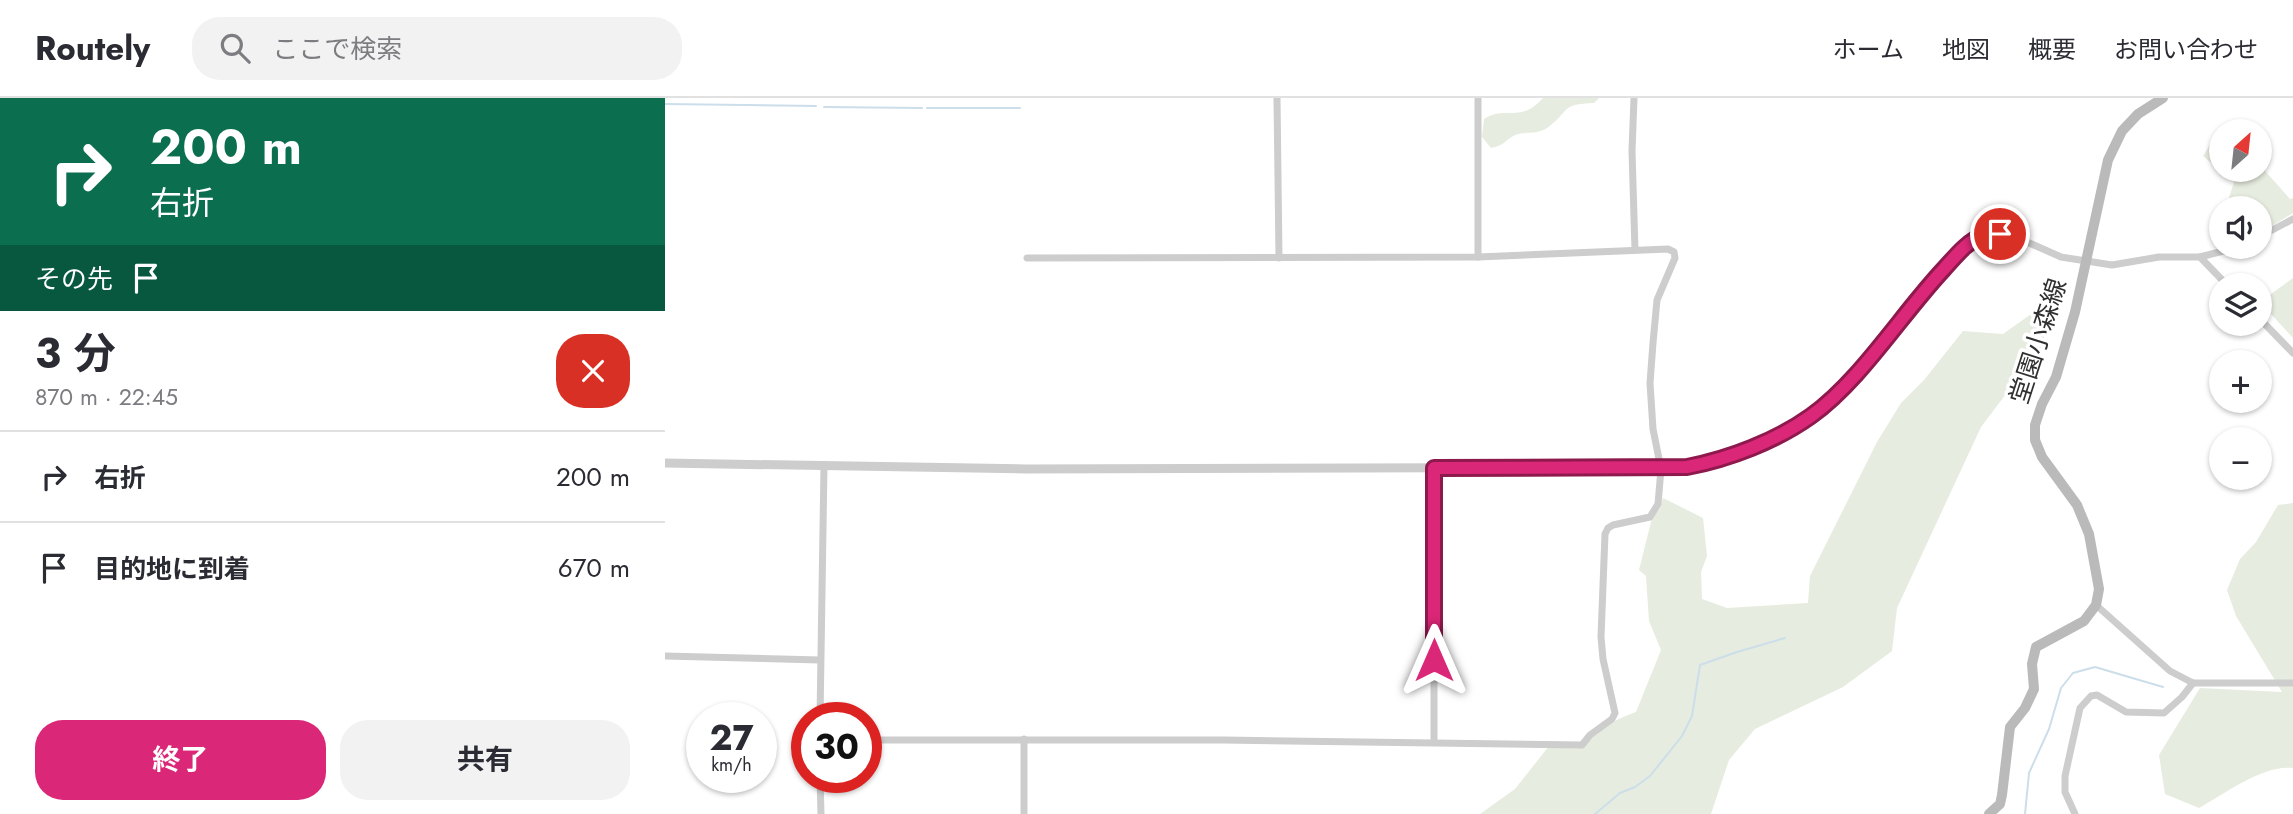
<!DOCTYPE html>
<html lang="ja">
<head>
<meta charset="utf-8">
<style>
  :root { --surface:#fff; --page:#f2f2f3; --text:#2b2b33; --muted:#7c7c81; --line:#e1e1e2; --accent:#db2777 }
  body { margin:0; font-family:Jost,"Noto Sans JP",sans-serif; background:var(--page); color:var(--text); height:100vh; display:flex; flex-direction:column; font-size:26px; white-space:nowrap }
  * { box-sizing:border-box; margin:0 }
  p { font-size:23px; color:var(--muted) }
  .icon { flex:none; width:38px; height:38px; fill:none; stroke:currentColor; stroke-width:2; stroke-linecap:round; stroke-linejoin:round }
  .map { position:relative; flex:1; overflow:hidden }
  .drawer { display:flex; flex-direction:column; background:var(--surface); width:665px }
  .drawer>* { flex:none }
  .guide { background:#0b6e4f; color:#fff; overflow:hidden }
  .needle { width:46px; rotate:27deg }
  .controls { position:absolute; left:1544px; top:21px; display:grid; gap:14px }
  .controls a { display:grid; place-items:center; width:63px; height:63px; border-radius:50%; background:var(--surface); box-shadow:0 2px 5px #0004; font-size:35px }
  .speed { position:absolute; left:21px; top:604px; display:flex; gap:14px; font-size:35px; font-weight:700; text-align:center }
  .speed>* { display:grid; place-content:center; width:91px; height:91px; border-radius:50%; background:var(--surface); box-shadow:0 2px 5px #0004; line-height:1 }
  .speed small { font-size:18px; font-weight:400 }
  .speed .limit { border:10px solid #d22; background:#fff; color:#111 }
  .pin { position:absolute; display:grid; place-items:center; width:60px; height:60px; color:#fff; margin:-30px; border:4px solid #fff; border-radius:50%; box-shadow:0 2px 7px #0007 }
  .me { position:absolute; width:77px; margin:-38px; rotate:0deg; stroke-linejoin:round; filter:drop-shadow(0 0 5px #0008) }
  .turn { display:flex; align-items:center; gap:24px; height:147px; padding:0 35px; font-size:32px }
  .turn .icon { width:91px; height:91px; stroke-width:2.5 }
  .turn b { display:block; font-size:49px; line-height:60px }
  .then { display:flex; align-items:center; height:66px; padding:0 35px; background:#0003; gap:14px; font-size:26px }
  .round { display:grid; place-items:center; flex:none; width:74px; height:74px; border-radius:28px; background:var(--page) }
  .summary { display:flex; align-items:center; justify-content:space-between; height:119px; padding:0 35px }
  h1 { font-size:42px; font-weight:700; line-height:52px }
  .cta { display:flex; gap:14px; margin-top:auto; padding:14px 35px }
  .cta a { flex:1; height:80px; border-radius:28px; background:var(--accent); color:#fff; font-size:28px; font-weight:700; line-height:80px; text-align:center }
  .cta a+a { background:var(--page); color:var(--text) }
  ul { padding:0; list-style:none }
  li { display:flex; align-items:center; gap:21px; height:91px; padding:0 35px; border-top:2px solid var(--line) }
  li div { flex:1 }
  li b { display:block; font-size:26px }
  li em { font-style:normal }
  header { display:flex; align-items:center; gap:42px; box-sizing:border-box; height:98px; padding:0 35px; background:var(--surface); border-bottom:2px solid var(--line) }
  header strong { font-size:33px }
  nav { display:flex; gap:38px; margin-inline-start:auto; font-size:24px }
  .search { width:490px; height:63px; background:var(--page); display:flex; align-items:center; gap:18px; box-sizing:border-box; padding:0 24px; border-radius:28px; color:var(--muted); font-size:26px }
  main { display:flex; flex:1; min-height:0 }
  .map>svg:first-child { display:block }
</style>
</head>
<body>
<header>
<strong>Routely</strong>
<div class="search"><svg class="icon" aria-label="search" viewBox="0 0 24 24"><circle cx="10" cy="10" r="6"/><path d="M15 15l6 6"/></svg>ここで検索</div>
<nav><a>ホーム</a><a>地図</a><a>概要</a><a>お問い合わせ</a></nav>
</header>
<main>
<section class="drawer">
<div class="guide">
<div class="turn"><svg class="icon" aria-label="right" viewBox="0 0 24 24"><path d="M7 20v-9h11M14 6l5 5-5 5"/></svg><div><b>200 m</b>右折</div></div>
<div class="then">その先<svg class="icon" aria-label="arrive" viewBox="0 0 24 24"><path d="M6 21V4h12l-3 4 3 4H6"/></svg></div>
</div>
<div class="summary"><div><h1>3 分</h1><p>870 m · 22:45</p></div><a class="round" style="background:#d93025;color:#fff"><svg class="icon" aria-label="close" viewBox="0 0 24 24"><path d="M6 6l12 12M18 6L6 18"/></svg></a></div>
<ul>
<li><svg class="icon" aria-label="right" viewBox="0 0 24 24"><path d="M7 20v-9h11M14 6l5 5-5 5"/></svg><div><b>右折</b></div><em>200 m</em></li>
<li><svg class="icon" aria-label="arrive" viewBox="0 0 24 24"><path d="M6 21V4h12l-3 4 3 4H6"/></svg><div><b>目的地に到着</b></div><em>670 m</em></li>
</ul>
<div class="cta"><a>終了</a><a>共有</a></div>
</section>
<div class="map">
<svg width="1628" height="716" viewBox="0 0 1628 716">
  <rect width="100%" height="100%" fill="#fff"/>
  <g fill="#e6ecdf">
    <path d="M 878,0 L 934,0 L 929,5 C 894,6 906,13 882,30 C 872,37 860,33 850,37 C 840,42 839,48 826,50 L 817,39 L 819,21 C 842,7 855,26 878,0 Z"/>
    <polygon points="1546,45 1556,51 1556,72 1594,72 1594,66 1625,101 1628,100 1628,115 1594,136 1594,110 1566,110 1563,103 1569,84 1538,58"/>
    <polygon points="1628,180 1628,240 1595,204"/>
    <path d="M 1383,204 L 1378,247 L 1316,329 L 1232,510 L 1227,553 L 1178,589 L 1090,631 L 1064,662 L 1046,716 L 815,716 L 850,691 L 884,648 L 918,650 C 932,631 949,622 971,614 L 996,552 L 984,523 L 981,478 L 974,472 L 987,420 L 995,410 L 998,400 L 1038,420 L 1042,458 L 1036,474 L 1037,501 L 1062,510 L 1143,505 L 1145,478 L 1212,344 L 1236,305 L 1259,282 L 1298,233 L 1338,236 Z"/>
    <path d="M 1628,405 L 1628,670 C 1599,666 1559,696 1534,710 L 1500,696 L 1494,657 L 1535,590 L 1617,594 L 1571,518 L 1562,492 L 1575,461 L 1591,444 L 1613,407 Z"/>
  </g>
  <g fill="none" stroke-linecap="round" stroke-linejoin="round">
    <g stroke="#ccdeea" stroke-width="2">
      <polyline points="0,6 151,8"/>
      <polyline points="159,9 257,10"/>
      <polyline points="262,10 355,10"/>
      <polyline points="930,716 955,695 970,689 985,678 1017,638 1027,618 1035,567 1072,554 1120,540"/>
      <polyline points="1360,716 1364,675 1384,631 1396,590 1408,575 1430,569 1498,589"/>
    </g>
    <g stroke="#cdcdcd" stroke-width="7">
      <polyline points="612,0 614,160"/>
      <polyline points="969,0 967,53 970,152"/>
      <polyline points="1594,139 1628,121"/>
      <polyline points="813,159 813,0"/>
      <polyline points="1535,159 1562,187"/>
      <polyline points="1265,186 1299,149 1319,137 1335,136 1353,140 1396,159 1447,167 1494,159 1535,159 1574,149"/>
      <polyline points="1594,220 1628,255"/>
      <polyline points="769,370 769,644"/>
      <polyline points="1431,507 1505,573 1528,585 1628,585"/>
      <polyline points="0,558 155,562"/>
      <polyline points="155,620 159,368"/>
      <polyline points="201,642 559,642 917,647 925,637 947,621 950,615 938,561 936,539 940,436 943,430 948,427 985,419 993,406 996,371 988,331 985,285 988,245 992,202 1010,160 1009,154 1003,151 813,159 362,160"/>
      <polyline points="155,679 156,716"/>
      <polyline points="359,716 359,641"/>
      <polyline points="1410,716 1400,694 1400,678 1415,610 1426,598 1432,597 1461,614 1499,615 1517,599 1528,585"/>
    </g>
    <path stroke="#cdcdcd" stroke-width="9" d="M 0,365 L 361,371 L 1022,369 C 1062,361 1113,342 1146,318 C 1192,285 1229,229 1265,186"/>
    <polyline stroke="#bababa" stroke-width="10" points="1324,716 1335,706 1337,697 1345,629 1360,610 1369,591 1367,566 1371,549 1419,523 1431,507 1434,491 1424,436 1412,407 1377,359 1370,342 1370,327 1377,306 1391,279 1410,214 1443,62 1457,33 1473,16 1498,0"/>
  </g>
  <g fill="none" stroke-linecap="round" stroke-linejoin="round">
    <defs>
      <path id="route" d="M 769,562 L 769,370 L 1022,369 C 1064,361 1111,343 1146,318 C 1195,283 1236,217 1278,172 C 1290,159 1302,143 1319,137 C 1323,136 1330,136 1335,136"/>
    </defs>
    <use href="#route" stroke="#8e194d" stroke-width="18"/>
    <use href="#route" stroke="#db2777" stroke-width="12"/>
  </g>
  <g text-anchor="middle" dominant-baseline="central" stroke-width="7" stroke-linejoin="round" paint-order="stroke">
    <g font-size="26" fill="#303030" stroke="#fff">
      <text transform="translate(1373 243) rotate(-72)">堂園小森線</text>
    </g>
  </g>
</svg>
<div class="controls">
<a><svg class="needle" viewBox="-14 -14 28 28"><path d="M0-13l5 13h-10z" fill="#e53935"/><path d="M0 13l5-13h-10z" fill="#7c7c81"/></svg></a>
<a><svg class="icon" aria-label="sound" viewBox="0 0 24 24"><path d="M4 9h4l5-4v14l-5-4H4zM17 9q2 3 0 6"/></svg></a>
<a><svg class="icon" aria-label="layers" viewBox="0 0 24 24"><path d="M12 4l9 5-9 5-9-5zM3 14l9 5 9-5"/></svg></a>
<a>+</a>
<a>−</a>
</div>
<div class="speed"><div>27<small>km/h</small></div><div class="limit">30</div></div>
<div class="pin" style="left:1335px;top:136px;background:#d93025"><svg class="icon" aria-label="arrive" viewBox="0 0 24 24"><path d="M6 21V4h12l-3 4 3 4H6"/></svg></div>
<svg class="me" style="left:769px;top:562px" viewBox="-20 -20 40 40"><path d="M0-17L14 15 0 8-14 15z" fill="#db2777" stroke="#fff" stroke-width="4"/></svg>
</div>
</main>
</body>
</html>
